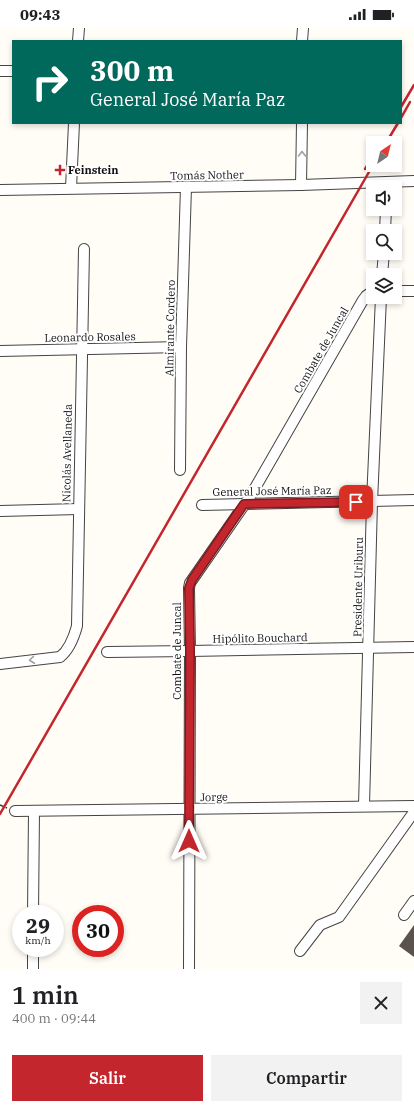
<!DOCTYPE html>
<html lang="es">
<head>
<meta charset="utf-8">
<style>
  :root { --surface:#fff; --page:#f2f2f2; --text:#202124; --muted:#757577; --accent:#c4262e }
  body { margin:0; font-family:"IBM Plex Serif",serif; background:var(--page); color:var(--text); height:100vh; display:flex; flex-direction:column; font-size:15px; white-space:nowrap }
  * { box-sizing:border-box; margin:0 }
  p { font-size:13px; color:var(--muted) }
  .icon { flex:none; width:22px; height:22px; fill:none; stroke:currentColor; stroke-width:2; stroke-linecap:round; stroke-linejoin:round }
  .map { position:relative; height:941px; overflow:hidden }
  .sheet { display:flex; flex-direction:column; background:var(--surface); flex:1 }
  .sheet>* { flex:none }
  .top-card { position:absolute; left:12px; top:12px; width:390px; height:84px; border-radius:0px; box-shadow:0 2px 6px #0003; background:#00695c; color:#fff; overflow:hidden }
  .needle { width:26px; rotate:35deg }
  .buttons { position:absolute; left:366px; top:108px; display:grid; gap:8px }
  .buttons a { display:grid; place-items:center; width:36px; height:36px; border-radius:0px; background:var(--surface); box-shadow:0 2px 6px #0003; font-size:20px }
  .speed { position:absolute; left:12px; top:877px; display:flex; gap:8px; font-size:20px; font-weight:700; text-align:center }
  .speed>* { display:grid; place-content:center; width:52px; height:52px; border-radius:50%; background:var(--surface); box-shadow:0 2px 6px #0003; line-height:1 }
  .speed small { font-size:10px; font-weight:400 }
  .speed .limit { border:6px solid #d22; background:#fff; color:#111 }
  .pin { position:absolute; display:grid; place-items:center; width:34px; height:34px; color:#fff; margin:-17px; border-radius:8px; box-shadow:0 2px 6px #0006 }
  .me { position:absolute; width:44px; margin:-22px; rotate:0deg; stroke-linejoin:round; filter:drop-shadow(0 0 3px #0008) }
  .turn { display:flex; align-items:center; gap:14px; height:84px; padding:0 12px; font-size:18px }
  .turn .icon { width:52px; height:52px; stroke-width:2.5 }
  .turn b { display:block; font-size:28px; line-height:34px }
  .round { display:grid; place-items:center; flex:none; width:42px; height:42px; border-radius:0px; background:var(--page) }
  .overview { display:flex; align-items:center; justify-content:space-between; height:68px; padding:0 12px }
  h1 { font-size:24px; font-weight:600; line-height:30px }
  .cta { display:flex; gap:8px; margin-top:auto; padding:8px 12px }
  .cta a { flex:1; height:46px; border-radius:0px; background:var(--accent); color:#fff; font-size:16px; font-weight:600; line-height:46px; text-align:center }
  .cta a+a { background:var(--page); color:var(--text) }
  .status { display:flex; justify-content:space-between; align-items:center; height:28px; padding:0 20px; background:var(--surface); direction:ltr }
  .status svg { height:11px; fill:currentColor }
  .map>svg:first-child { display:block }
</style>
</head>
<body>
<div class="status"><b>09:43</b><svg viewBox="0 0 49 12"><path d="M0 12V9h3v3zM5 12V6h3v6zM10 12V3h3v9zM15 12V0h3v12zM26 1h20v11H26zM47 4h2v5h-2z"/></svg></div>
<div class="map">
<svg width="414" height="941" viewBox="0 0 414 941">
  <rect width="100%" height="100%" fill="#fffdf5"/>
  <polygon fill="#5a524d" points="414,897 414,929 399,918"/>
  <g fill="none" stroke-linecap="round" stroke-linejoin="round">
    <defs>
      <g id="minor">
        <polyline points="78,13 79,0"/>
        <polyline points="302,13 303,0"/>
        <polyline points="0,43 13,43"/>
        <polyline points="301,157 302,95"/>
        <polyline points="71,160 74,95"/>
        <polyline points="0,162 301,157 414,153"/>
        <polyline points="385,203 386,181"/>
        <polyline points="382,247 384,225"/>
        <polyline points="395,263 414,263"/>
        <polyline points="0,323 181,319"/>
        <polyline points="180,442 181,319 186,159"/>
        <polyline points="202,477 414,472"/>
        <polyline points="0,483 79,481"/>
        <polyline points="107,624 190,623 414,619"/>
        <path d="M 0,636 L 60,629 C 69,622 74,609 77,598 L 84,221"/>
        <polyline points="364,778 372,474 381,269"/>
        <polyline points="15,783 414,778"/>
        <polyline points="33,886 34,783"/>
        <polyline points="404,887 414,873"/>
        <polyline points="300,923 320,897 339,889 414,784"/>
        <polyline points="33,941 33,920"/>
        <polyline points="189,941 190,623 189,560 190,555 251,467 363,272 366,268 373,263"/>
      </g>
    </defs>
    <use href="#minor" stroke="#444" stroke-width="12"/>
    <polyline stroke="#333" stroke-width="1.5" stroke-dasharray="4 2" stroke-linecap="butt" points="0,777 7,780"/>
    <use href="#minor" stroke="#fff" stroke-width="10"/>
    <g stroke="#c4262e" stroke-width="2.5">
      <polyline points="401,79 414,57"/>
      <polyline points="401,90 410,74"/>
      <polyline points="386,115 398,95"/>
      <polyline points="365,141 373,128"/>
      <polyline points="0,786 373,137"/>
    </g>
  </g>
  <defs><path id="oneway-chevron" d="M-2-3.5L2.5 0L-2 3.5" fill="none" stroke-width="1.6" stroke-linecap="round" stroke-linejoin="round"/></defs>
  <g stroke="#a0a0a0">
    <use href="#oneway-chevron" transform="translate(302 126) rotate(-90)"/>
    <use href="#oneway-chevron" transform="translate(32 632) rotate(173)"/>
  </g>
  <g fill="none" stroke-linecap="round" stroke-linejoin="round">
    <defs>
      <polyline id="route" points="189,813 190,623 189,560 192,552 244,476 356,474"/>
    </defs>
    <use href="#route" stroke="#7f191e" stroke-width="10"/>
    <use href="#route" stroke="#c4262e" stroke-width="7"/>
  </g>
  <path fill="#c4262e" stroke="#fff" stroke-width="1.5" d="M58 136h4v4h4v4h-4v4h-4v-4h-4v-4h4z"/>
  <g text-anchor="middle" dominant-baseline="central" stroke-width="4" stroke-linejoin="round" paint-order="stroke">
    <g font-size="11" font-weight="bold" fill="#111" stroke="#fff" text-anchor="start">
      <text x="68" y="142">Feinstein</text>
    </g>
    <g font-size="11" fill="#111" stroke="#fff">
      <text transform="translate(207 147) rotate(-1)">Tomás Nother</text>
      <text transform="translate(170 300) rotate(-89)">Almirante Cordero</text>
      <text transform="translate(90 309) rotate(-1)">Leonardo Rosales</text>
      <text transform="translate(321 322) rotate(-60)">Combate de Juncal</text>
      <text transform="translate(67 425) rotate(-89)">Nicolás Avellaneda</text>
      <text transform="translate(272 463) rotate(-1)">General José María Paz</text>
      <text transform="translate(358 559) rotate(-89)">Presidente Uriburu</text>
      <text transform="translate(260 610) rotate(-1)">Hipólito Bouchard</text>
      <text transform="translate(177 623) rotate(-90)">Combate de Juncal</text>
      <text transform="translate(214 769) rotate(-1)">Jorge</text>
    </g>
  </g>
</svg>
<div class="buttons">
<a><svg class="needle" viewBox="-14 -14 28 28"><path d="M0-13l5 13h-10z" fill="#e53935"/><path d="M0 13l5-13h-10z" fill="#757577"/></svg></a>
<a><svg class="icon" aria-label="sound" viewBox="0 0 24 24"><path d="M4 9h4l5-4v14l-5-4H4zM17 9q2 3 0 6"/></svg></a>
<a><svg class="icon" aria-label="search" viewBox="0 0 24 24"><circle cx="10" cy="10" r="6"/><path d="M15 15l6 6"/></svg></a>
<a><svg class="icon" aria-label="layers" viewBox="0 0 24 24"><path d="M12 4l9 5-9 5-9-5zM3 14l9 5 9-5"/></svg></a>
</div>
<div class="speed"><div>29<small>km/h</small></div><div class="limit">30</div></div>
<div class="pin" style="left:356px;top:474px;background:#d93025"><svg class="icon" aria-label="arrive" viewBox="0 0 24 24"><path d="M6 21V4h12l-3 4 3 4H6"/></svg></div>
<svg class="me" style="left:189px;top:813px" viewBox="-20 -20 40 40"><path d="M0-17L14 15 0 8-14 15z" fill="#c4262e" stroke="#fff" stroke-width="4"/></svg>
<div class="top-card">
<div class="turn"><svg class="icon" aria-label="right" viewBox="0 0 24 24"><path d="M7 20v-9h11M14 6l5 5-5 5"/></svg><div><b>300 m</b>General José María Paz</div></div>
</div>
</div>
<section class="sheet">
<div class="overview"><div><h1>1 min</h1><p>400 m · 09:44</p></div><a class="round"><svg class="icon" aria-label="close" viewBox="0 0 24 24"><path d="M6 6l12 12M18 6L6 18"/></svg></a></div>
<div class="cta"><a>Salir</a><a>Compartir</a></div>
</section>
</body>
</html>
